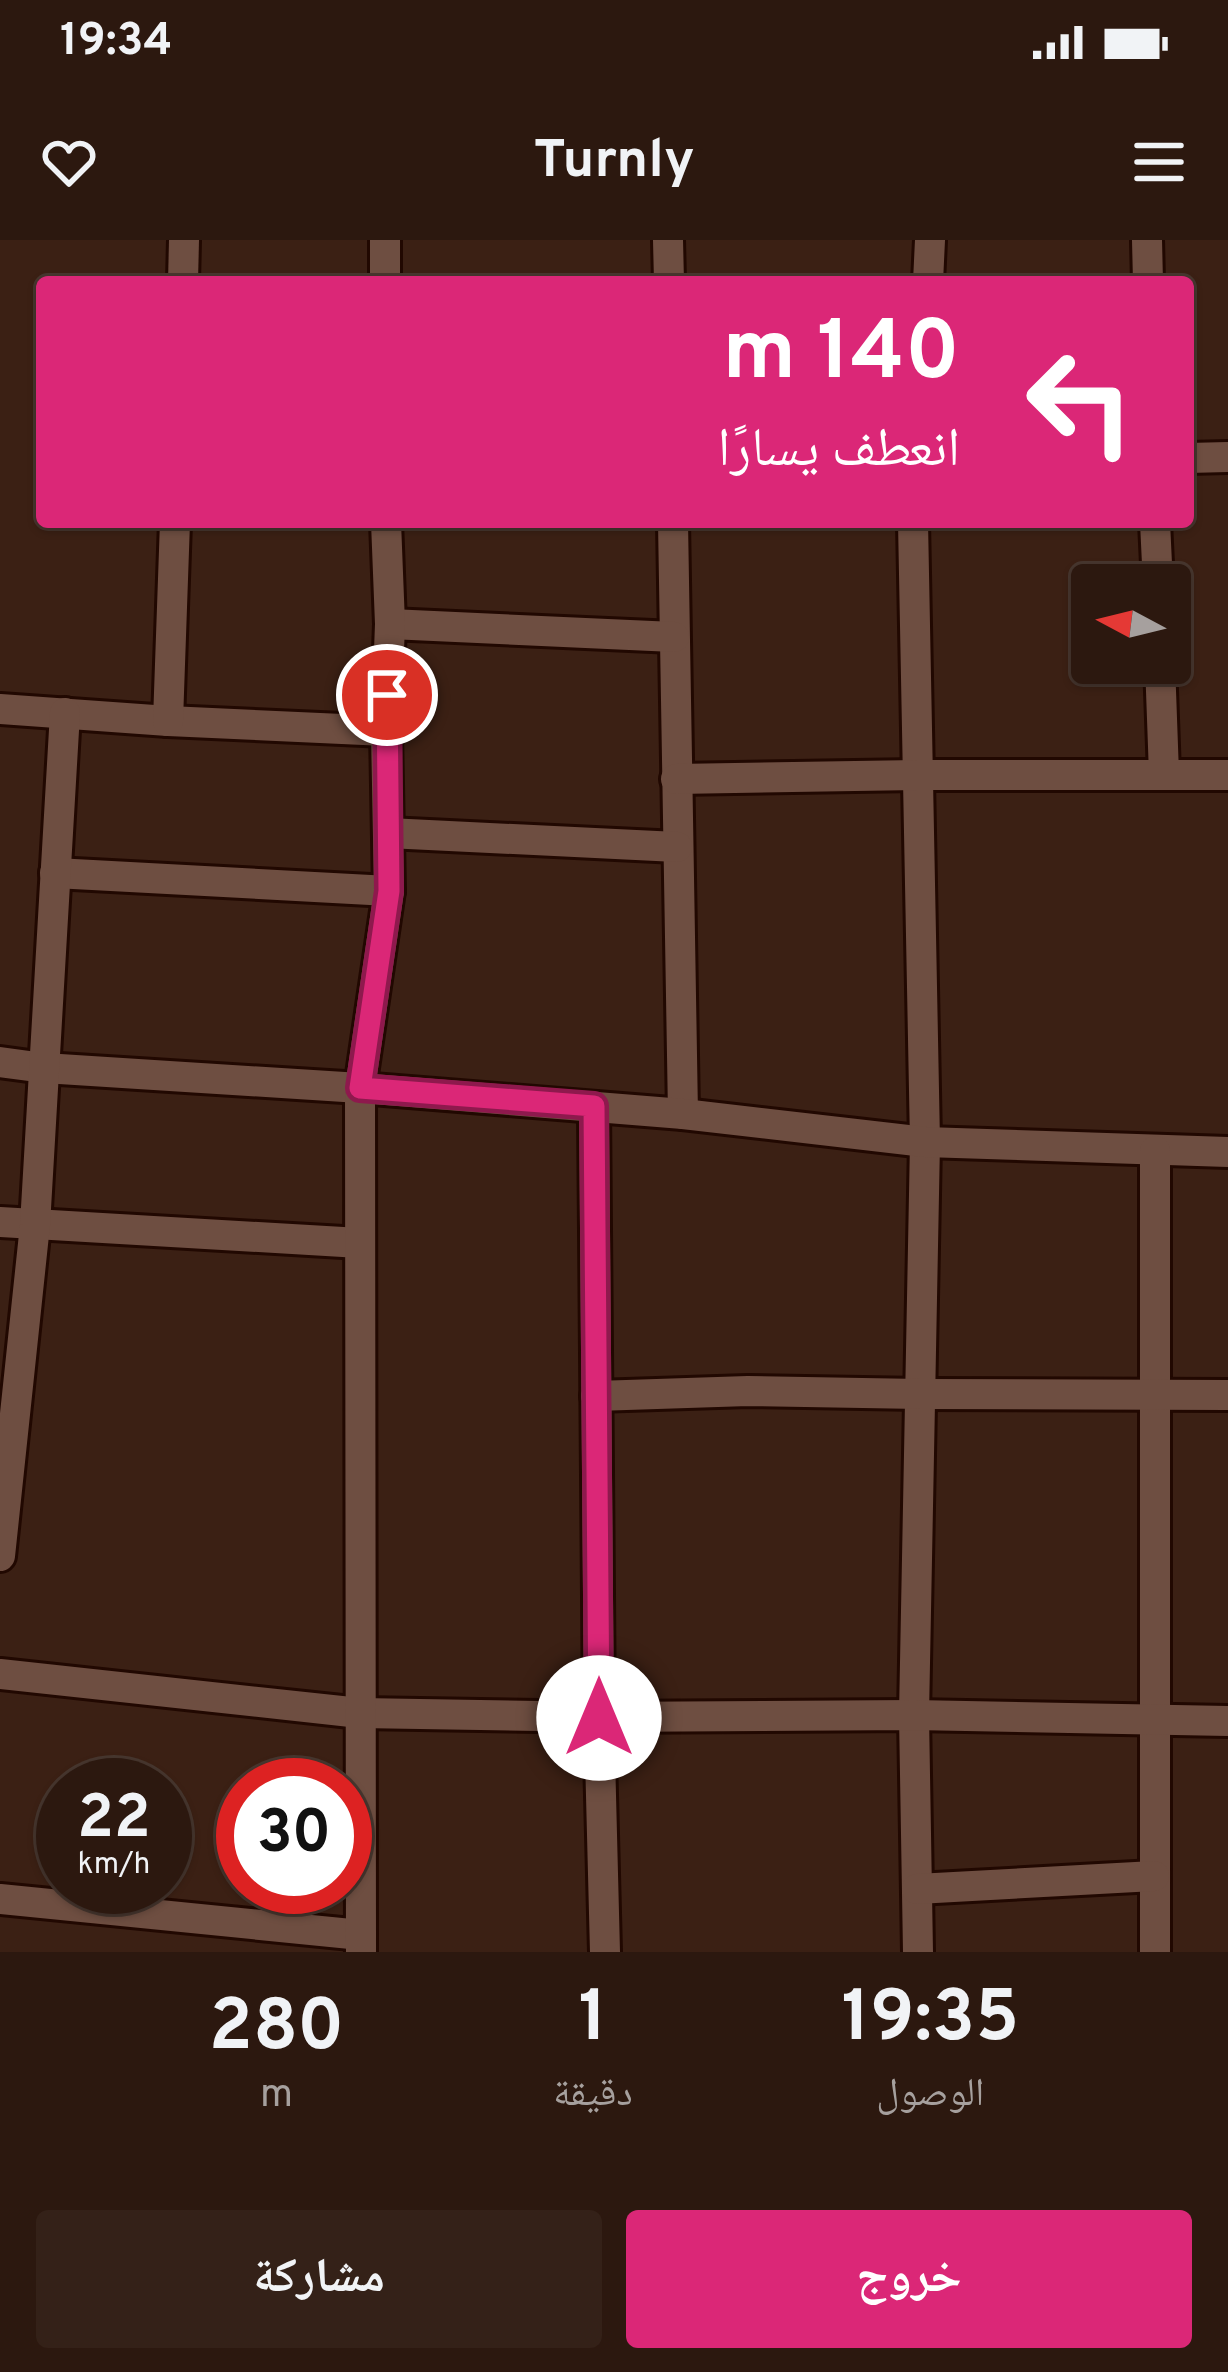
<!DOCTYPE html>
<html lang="ar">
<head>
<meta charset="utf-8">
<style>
  :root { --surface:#2c180f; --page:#342118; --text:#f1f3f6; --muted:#a6a09e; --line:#48372f; --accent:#db2777 }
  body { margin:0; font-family:Overpass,"Noto Naskh Arabic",sans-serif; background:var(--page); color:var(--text); direction:rtl; height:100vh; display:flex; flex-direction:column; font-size:45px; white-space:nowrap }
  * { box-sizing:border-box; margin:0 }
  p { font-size:39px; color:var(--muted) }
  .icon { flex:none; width:66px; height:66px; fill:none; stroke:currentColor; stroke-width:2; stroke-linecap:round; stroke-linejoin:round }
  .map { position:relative; height:1712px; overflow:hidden; direction:ltr }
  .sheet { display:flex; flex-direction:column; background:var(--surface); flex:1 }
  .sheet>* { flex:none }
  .guide { position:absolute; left:36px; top:36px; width:1158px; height:252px; border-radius:12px; box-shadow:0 3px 9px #0004,0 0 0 3px var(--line); direction:rtl; background:#db2777; color:#fff; overflow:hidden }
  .needle { width:78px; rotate:277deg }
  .controls { position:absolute; left:1071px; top:324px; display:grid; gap:24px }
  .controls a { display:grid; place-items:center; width:120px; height:120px; border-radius:12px; background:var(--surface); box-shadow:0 3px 9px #0004,0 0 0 3px var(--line); font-size:60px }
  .speed { position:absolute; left:36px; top:1518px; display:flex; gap:24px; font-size:60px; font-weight:700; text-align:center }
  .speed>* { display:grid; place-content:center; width:156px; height:156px; border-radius:50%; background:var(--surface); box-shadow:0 3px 9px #0004,0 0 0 3px var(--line); line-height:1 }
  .speed small { font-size:30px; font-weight:400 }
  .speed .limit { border:18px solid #d22; background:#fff; color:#111 }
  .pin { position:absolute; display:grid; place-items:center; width:102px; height:102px; color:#fff; margin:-51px; border:6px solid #fff; border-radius:50%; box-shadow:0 3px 12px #0007 }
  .me { position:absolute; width:132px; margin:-66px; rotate:0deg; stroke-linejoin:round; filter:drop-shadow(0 0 9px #0008) }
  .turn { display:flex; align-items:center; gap:42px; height:252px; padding:0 36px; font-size:54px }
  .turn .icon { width:156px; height:156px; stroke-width:2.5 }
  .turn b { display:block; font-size:84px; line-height:102px }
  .eta { display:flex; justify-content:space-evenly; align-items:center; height:204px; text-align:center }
  .eta b { font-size:72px; font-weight:700; line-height:84px }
  .primary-button { display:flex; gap:24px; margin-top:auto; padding:24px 36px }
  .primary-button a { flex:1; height:138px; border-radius:12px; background:var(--accent); color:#fff; font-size:48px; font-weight:700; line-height:138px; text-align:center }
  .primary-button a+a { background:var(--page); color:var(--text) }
  .status { display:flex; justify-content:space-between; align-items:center; height:84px; padding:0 60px; background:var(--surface); direction:ltr }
  .status svg { height:33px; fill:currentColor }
  header { display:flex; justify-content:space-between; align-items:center; height:156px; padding:0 36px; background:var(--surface); font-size:54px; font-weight:700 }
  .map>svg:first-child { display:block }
</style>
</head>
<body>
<div class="status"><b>19:34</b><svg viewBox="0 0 49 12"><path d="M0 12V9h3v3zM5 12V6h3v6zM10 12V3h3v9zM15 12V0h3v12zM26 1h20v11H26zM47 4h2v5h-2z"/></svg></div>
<header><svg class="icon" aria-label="menu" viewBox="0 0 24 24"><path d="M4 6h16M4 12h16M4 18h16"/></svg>Turnly<svg class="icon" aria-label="heart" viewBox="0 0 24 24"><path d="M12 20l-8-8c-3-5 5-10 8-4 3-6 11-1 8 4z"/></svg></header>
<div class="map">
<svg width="1228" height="1712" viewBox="0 0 1228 1712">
  <rect width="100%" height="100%" fill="#3b2014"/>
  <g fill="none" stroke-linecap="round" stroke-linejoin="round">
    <defs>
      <g id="minor">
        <polyline points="385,0 385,42"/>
        <polyline points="668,0 669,42"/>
        <polyline points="1147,0 1148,42"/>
        <polyline points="183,42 184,0"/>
        <polyline points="928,42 930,0"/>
        <polyline points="1188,218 1228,217"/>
        <polyline points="673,282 683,874"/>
        <polyline points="913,282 925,902 914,1475 918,1712"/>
        <polyline points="1155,282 1158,345"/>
        <polyline points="390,384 674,397"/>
        <polyline points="1160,423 1164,534"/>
        <polyline points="0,469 168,481 386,491"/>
        <polyline points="168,481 175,282"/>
        <polyline points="676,539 917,535 1228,535"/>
        <polyline points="388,593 677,607"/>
        <polyline points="55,633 389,651"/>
        <polyline points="0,822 44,828 360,848 683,874 925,902 1228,912"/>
        <polyline points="594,867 599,1477 605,1712"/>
        <polyline points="1155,911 1155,1712"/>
        <polyline points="0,982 360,1003"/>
        <polyline points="596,1156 748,1151 920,1154 1228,1155"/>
        <polyline points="0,1316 35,985 65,473"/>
        <polyline points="0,1434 360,1473 599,1477 914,1475 1228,1481"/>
        <polyline points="917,1649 1154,1636"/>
        <polyline points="0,1659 361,1695"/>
        <polyline points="361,1712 360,848 389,651 386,491 390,384 386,282"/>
      </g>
    </defs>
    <use href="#minor" stroke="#210801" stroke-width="36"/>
    <use href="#minor" stroke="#6e4e41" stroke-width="30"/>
  </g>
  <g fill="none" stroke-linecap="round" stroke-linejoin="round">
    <defs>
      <polyline id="route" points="387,455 389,651 360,848 594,866 599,1478"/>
    </defs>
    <use href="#route" stroke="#8e194d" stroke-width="30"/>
    <use href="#route" stroke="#db2777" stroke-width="21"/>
  </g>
</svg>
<div class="controls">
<a><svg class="needle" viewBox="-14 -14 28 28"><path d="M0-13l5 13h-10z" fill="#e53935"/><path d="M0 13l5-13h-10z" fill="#a6a09e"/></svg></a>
</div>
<div class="speed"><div>22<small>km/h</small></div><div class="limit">30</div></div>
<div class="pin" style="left:387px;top:455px;background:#d93025"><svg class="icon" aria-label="arrive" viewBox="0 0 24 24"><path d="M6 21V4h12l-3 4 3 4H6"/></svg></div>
<svg class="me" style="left:599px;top:1478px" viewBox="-20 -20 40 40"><circle r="19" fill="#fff"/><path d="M0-13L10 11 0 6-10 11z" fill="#db2777"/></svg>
<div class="guide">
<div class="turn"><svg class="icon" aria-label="left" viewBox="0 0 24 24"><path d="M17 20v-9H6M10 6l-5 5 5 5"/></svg><div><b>140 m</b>انعطف يسارًا</div></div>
</div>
</div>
<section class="sheet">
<div class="eta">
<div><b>19:35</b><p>الوصول</p></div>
<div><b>1</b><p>دقيقة</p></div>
<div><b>280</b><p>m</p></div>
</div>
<div class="primary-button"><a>خروج</a><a>مشاركة</a></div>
</section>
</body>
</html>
